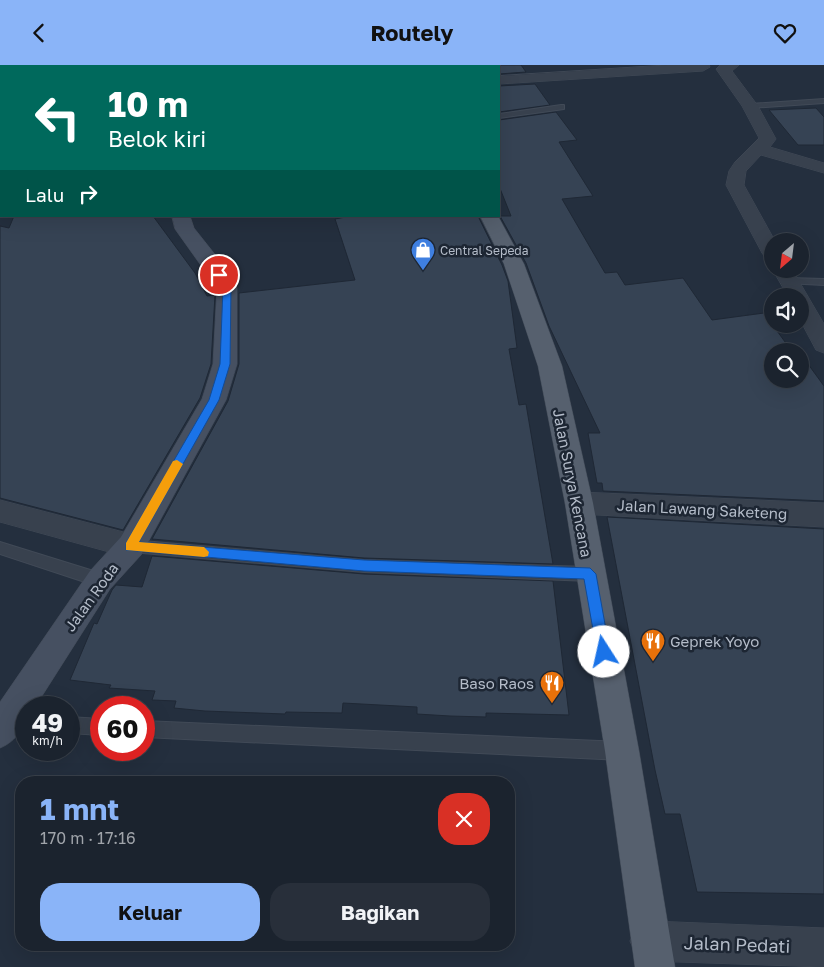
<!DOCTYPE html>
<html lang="id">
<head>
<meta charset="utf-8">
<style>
  :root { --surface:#1b232e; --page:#282f3a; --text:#f1f3f6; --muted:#a0a4aa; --line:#39404a; --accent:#8ab4f8 }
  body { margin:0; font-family:"Golos Text",sans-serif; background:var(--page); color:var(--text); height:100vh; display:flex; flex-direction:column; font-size:19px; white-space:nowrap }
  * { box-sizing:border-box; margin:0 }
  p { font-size:16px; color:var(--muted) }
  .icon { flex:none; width:28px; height:28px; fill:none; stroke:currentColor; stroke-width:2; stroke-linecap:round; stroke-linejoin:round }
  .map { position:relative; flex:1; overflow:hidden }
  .panel { position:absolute; left:15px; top:711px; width:500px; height:175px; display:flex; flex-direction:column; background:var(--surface); border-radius:20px; box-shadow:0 5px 20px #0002,0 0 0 1px var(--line) }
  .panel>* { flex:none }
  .top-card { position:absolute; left:0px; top:0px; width:500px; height:152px; box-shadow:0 5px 20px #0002,0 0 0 1px var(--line); background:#00695c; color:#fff; overflow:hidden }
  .needle { width:32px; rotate:208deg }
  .tools { position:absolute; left:764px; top:168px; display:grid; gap:10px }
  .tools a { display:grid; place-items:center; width:45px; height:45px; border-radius:50%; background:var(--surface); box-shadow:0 5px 20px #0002,0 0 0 1px var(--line); font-size:25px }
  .speed { position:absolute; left:15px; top:631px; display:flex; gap:10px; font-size:25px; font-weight:700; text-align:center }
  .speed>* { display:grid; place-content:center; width:65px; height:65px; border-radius:50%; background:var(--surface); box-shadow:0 5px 20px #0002,0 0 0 1px var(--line); line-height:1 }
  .speed small { font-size:12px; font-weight:400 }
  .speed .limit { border:8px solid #d22; background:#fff; color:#111 }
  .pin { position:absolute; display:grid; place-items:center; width:42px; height:42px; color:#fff; margin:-21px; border:2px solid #fff; border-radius:50%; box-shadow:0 1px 5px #0007 }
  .me { position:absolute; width:55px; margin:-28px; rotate:350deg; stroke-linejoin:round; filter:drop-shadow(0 0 4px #0008) }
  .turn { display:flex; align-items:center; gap:18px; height:105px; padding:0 25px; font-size:22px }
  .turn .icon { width:65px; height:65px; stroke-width:2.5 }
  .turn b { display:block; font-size:35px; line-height:42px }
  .then { display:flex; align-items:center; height:48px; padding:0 25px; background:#0003; gap:10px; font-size:19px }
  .round { display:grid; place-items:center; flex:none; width:52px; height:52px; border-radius:20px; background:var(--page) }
  .summary { display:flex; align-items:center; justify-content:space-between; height:85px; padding:0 25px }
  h1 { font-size:30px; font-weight:700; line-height:38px; color:var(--accent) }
  .button { display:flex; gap:10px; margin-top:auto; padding:10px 25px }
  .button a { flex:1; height:58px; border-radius:20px; background:var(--accent); color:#111; font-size:20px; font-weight:700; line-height:58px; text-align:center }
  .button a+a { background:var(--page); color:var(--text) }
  header { display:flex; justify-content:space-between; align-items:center; height:65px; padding:0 25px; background:var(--accent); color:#111; font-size:22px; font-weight:700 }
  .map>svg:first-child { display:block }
</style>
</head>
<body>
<header><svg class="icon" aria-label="back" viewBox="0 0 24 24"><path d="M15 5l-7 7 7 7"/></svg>Routely<svg class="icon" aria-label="heart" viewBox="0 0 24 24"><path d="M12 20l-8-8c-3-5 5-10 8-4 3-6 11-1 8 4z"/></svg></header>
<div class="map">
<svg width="824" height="902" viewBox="0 0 824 902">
  <rect width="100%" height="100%" fill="#242f3e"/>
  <g fill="#364354" stroke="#1f2835">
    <polygon points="499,0 521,0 526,7 499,9"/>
    <polygon points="535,19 550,40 499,47 499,21"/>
    <polygon points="816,43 824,52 824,80 798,80 769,45"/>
    <polygon points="556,47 577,75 559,77 593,131 562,134 605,208 617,207 625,220 683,213 712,255 764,248 788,281 794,280 799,286 772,286 772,314 800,314 800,288 824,321 824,436 603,426 602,418 597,418 588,368 600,368 549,261 526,198 500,151 511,151 499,121 499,55"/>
    <polygon points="14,151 153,151 195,208 207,231 215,230 211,299 200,333 123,465 0,433 0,161 9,163"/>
    <polygon points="351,151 478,151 502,200 508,216 517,283 509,284 519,340 526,339 553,499 364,493 152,474 228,336 239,299 239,228 355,215 335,154"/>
    <polygon points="607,452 824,464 824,829 697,827 680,749 665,749 655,705"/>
    <polygon points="152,491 364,509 553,516 569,650 486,648 486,652 450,651 417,649 417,642 343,638 342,648 286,647 285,649 205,646 174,643 176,636 152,635 155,626 109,623 111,620 70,615 94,558 97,559 112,525 116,520 142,522"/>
  </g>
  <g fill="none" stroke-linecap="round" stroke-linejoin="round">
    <defs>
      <g id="lane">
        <polygon points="824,34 824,38 750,43 746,41 750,39"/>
        <polygon points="561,40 564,40 564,44 499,53 499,49"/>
        <polygon points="789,213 824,214 824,220 785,218 785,214"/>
        <polygon points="131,475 364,495 590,502 595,504 597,509 595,514 590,516 364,507 131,487 126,485 124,481 126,477"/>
        <polygon points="0,477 100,508 105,510 107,515 105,520 100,522 0,489"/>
        <polygon points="69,652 101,654 101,670 69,668"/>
        <polygon points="144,656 622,677 628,680 631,686 628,692 622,695 144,672"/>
      </g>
      <g id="street">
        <polygon points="667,0 709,0 710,2 703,6 499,19 499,11"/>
        <polygon points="739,0 732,6 758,41 776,74 770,82 824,98 824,108 761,90 746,106 744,120 775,176 772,176 772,194 765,192 762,188 726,120 729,106 735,97 759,73 742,41 716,4 720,0"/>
        <polygon points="772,203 792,204 824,259 824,288 816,285 800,255 800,231 788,231"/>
        <polygon points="579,427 824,438 824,462 579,449 569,446 565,438 569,430"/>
        <polygon points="0,435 131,469 141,472 145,481 141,490 131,493 0,457"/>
        <polygon points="650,856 824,863 824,902 650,896 636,890 630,876 636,862"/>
      </g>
      <g id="secondary">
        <polygon points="110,0 124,0 125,1 111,1"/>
        <path d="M 172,151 L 190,151 L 194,163 L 217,192 L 237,223 L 237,299 L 226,335 L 141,490 L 110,524 L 35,642 L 26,642 C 26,661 17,676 0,683 L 0,637 L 90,506 L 121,472 L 202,334 L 213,299 L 217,223 L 175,164 Z"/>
      </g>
      <g id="primary">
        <polygon points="400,0 414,0 415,1 401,1"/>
        <polygon points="480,151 498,151 524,199 562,301 593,438 639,686 675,902 635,902 605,686 565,438 538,301 504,199"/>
      </g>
    </defs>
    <use href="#lane" stroke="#414a57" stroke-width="2"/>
    <use href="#street" stroke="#414a57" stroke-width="1"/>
    <use href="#secondary" stroke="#414a57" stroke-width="1"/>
    <use href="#primary" stroke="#414a57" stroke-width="1"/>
    <use href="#lane" fill="#38414e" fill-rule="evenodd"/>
    <use href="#street" fill="#38414e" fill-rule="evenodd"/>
    <use href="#secondary" fill="#465061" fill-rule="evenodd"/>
    <use href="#primary" fill="#56606e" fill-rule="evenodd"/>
  </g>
  <polygon fill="#1a73e8" stroke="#114b97" points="216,208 222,208 231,223 230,299 219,335 139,477 364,495 590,503 596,509 610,587 608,592 604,594 599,592 597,587 584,514 364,506 126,485 126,478 209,335 220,299 223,223 215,210"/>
  <polygon fill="#f59e0b" points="177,395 183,399 139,477 204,482 209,487 208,491 204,492 126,485 126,478 173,396"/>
  <defs>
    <symbol id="shop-pin" viewBox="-11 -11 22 30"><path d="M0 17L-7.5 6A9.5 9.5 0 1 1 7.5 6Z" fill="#3f7fe0" stroke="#1d2633"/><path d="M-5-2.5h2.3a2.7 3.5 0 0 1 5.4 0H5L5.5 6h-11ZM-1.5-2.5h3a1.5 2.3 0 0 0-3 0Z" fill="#fff"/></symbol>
    <symbol id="restaurant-pin" viewBox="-11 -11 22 30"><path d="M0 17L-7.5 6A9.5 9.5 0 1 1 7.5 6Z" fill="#e8710a" stroke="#1d2633"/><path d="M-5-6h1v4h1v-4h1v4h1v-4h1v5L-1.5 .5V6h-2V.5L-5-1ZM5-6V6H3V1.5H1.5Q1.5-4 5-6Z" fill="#fff"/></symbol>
  </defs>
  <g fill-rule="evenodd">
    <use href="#shop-pin" x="409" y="171" width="28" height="38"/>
    <use href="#restaurant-pin" x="639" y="562" width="28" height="38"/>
    <use href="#restaurant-pin" x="538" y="604" width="28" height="38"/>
  </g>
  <g text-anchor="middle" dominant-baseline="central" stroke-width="5" stroke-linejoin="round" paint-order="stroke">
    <g font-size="12" fill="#b4bcc9" stroke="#1d2633" text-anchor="start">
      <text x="440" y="185">Central Sepeda</text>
    </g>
    <g font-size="15" fill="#b4bcc9" stroke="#1d2633">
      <text transform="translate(573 418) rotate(79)">Jalan Surya Kencana</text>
      <text transform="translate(702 444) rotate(3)">Jalan Lawang Saketeng</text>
      <text transform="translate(91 532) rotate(-54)">Jalan Roda</text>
    </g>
    <g font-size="15" fill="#b4bcc9" stroke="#1d2633" text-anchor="start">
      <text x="670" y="576">Geprek Yoyo</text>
      <text x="534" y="618" text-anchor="end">Baso Raos</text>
    </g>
    <g font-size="18" fill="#b4bcc9" stroke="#1d2633">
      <text transform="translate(737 879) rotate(2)">Jalan Pedati</text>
    </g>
  </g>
</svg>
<div class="tools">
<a><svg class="needle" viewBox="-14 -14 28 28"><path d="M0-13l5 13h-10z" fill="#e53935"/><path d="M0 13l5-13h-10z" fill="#a0a4aa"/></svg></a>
<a><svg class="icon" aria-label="sound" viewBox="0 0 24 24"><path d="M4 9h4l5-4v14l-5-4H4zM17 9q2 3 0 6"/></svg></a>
<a><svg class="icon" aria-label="search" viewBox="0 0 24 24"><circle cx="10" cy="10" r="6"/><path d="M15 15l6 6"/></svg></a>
</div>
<div class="speed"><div>49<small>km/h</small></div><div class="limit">60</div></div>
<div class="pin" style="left:219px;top:210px;background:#d93025"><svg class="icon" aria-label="arrive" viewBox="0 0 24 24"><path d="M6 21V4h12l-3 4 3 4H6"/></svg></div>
<svg class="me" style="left:604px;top:587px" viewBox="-20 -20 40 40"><circle r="19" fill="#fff"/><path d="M0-13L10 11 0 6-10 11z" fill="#1a73e8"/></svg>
<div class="top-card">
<div class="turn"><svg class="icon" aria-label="left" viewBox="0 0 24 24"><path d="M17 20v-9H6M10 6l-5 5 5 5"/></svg><div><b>10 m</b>Belok kiri</div></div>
<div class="then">Lalu<svg class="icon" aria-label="right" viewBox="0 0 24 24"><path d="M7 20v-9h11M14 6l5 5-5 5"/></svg></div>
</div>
<section class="panel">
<div class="summary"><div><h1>1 mnt</h1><p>170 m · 17:16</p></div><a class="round" style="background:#d93025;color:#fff"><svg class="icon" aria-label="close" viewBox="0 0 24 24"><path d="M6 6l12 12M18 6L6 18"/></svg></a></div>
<div class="button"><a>Keluar</a><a>Bagikan</a></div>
</section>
</div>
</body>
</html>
